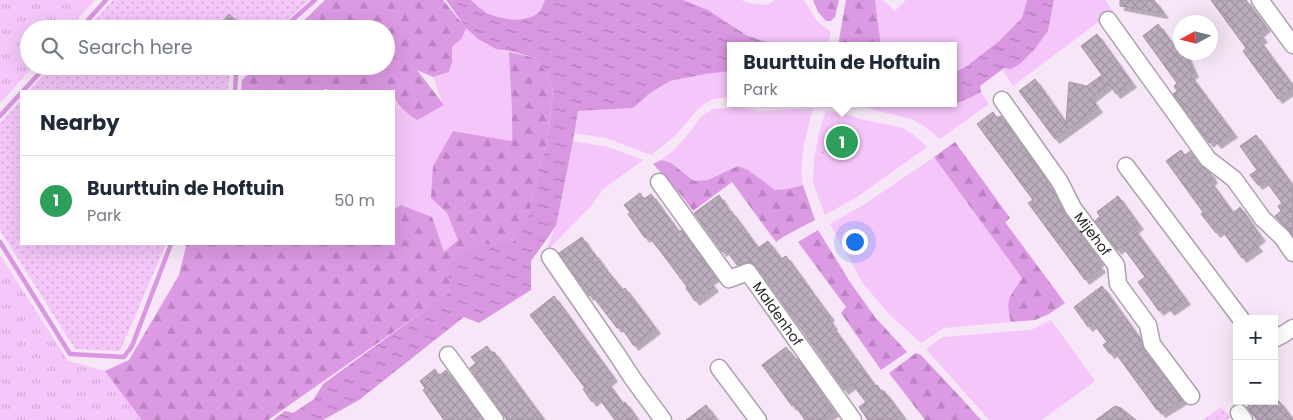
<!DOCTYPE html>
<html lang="en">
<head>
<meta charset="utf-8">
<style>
	:root { --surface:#fff; --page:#f6f6f7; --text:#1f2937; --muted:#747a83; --line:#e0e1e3; --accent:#9436a0 }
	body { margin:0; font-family:Poppins,sans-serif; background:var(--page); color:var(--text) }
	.controls { position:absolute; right:15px; bottom:15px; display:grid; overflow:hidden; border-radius:0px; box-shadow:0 5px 20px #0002 }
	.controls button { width:45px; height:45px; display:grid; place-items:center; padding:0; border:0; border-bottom:1px solid var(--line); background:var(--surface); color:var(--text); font:25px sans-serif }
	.compass { position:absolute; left:1173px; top:15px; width:45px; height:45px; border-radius:50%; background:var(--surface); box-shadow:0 5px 20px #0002; rotate:263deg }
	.you { position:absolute; left:854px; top:241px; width:18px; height:18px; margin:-12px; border:4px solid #fff; border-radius:50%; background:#1a73e8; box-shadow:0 0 0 8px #1a73e833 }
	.badge { display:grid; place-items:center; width:32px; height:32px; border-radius:50%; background:var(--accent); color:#fff; font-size:16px; font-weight:700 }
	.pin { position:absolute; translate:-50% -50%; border:2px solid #fff; box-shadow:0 1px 5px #0006 }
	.popup { position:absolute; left:727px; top:42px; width:230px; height:65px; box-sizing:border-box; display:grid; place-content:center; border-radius:0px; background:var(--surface); filter:drop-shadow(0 1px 4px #0005); font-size:16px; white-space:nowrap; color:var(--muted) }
	.popup b { font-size:19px; color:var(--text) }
	.popup::after { content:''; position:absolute; left:50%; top:100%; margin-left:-10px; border:10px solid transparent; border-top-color:var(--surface) }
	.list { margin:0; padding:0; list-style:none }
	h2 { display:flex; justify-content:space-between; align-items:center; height:65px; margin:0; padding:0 20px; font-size:21px }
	h2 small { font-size:16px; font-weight:400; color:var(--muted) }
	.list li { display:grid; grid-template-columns:32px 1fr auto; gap:15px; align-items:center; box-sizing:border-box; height:90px; padding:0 20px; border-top:1px solid var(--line) }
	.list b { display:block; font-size:19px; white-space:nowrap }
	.list p { margin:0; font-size:16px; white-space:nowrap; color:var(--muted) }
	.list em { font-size:16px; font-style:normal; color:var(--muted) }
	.icon { flex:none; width:28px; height:28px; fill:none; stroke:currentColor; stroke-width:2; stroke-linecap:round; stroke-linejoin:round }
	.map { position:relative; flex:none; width:1293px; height:420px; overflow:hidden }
	.search { position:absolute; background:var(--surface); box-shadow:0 5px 20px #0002; left:20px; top:20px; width:375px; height:55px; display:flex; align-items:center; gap:12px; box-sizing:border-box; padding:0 18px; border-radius:28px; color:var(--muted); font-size:19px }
	.panel { position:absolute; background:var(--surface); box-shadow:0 5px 20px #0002; left:20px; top:90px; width:375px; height:155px; border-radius:0px }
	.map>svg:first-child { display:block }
	.grass { fill:#f4c6f9 }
	.forest { fill:url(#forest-firs) }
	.park { fill:url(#park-tufts) }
	.garden { fill:url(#garden-dots) }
	.water { fill:url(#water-ripples) }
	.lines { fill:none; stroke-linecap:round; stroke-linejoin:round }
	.stream { stroke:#d996e1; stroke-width:4.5 }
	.building { fill:url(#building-cross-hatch); stroke:#a496a5; filter:url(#shadow) }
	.minor-casing { stroke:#ad9fae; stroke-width:19 }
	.minor { stroke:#fff; stroke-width:16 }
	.labels { text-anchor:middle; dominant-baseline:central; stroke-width:4; stroke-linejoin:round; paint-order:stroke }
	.street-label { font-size:14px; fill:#231e24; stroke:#f6e6f7 }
</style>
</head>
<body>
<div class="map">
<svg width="1293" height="420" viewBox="0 0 1293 420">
	<defs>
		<pattern id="forest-firs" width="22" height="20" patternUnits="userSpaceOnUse" patternTransform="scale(1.25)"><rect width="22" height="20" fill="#dc99e4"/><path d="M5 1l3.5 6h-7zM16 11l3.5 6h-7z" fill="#bc83c3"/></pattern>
		<pattern id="park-tufts" width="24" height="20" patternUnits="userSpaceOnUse" patternTransform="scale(1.25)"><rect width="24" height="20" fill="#f4c6f9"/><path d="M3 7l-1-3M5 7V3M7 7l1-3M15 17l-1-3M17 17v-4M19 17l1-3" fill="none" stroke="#d1aad5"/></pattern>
		<pattern id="garden-dots" width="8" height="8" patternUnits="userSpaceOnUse" patternTransform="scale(1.25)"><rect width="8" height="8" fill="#f4c6f9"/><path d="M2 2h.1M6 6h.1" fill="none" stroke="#d1aad5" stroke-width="1.8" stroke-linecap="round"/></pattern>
		<pattern id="water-ripples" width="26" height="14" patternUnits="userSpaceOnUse" patternTransform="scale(1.25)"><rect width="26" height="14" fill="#d996e1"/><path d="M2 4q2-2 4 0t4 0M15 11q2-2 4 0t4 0" fill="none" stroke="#b07ab6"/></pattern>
		<pattern id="building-cross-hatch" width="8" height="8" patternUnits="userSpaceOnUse" patternTransform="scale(1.25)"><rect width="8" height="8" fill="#bcadbd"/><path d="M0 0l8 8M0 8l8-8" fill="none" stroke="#a194a2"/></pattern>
		<filter id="shadow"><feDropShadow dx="4.5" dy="4.5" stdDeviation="0" flood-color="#0004"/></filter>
	</defs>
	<rect width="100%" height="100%" fill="#f6e6f7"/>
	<path class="grass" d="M 471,0 L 545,0 C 543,4 542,8 540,11 C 527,24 502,20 487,13 C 481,9 476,5 471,0 Z
		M 683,0 L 741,0 L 748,3 L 766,5 L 775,0 L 804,0 L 817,21 L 831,32 L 827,46 L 778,46 L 769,43 L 746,35 L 708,10 Z
		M 875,0 L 883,0 L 895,11 L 906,0 L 1027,0 L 1022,18 L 999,41 L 967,66 L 953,73 L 953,46 L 881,46 Z
		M 1054,0 L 1105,0 L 1113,11 L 1013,86 L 1002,69 L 1021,63 L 1034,50 L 1048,31 Z
		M 466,28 C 481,42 489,48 509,52 C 510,81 513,111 512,141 L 454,131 L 431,198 L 447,213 L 459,240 L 444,252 L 401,205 L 394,209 L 394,98 L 400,108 L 443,105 L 433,77 L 449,72 L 452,63 L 452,47 L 462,38 Z
		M 731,71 L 731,98 C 703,95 697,112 681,129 C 673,139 661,147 651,155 L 606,138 L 574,133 L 578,111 L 633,108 L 650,93 L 670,81 L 705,74 Z
		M 981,92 L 989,104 L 940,139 L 924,126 L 911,119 L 847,103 L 954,104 L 968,99 Z
		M 737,107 L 760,111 L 813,108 L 804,144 L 801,171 L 803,185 L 788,189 L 775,190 L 738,166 L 708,180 L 694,181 L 671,163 L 661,160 L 672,152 L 689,133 L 701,117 L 713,109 Z
		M 826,110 L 846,114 L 864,120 L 903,128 L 915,136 L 927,147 L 857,197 L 825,215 L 813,183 L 814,159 L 819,133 Z
		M 573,141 L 608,147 L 643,160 L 602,190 L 591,206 L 545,253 L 556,226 Z
		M 934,157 L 1022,278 L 1014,290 L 1008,311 L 1011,322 L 944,328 L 921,343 L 889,314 L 862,282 L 830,224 L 865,204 Z
		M 1051,320 L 1095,381 L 1042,420 L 989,420 L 926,349 L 943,337 L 1031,330 Z"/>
	<path class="forest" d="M 325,0 L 443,0 L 466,28 L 462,38 L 452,47 L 452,63 L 449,72 L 433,77 L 417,70 L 444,105 L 417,120 C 406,112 394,105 394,91 L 331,91 L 326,89 L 322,91 L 241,91 L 242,80 L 256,66 L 386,66 L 386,29 L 295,29 Z
		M 813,0 L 839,0 L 835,17 L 831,21 L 826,21 L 818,12 Z
		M 846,0 L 875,0 L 881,46 L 838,46 Z
		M 509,52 L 536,58 L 548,74 L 553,91 L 548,138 L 527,222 L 511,246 L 481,244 L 452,291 L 268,420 L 105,420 L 76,393 L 105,371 L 129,360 L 179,275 L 186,246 L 184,244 L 394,244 L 394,209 L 401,205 L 432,217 L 444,252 L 458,240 L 447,213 L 431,198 L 433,166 L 453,131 L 512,141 C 513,111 510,81 509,52 Z
		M 955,142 L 1010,218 L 1005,222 L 1065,303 L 1049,314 L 1035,320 L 1011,322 C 1004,299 1011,296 1022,278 L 934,157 Z
		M 661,160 L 671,163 L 694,181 L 708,180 L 738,166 L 748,170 L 775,190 L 788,189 L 803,185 L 815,220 L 783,237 L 776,242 L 732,182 L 693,211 L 682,196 L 653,164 Z
		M 818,230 L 850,282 L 875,317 L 907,352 L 881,370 L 841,313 L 846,307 L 798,242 Z
		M 916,353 L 921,355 L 964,401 L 981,420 L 925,420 L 889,373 Z"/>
	<path class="park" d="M 0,0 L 95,0 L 69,29 L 29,29 L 29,66 L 34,66 L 0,103 Z
		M 0,255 L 68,361 L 105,371 L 142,420 L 0,420 Z"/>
	<path class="garden" d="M 113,0 L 309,0 L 277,29 L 87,29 Z
		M 52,66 L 235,66 L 230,71 L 228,91 L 29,91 Z
		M 21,100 L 21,244 L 166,244 L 120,351 L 75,349 L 0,230 L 0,123 Z
		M 829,125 L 861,131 L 855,163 L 821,153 Z
		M 1221,407 L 1231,417 L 1227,420 L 1203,420 Z"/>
	<path class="water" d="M 446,0 L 471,0 C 476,5 481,9 487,13 C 502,20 527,24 540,11 C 542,8 543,4 545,0 L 683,0 L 708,10 L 746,35 L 778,46 L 731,46 L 731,71 L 705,74 L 670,81 L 650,93 L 633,108 L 578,111 L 573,141 L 556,226 L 531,261 L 531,290 L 479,323 L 464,317 L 359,400 L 323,420 L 273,420 L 285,411 L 293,413 L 314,399 L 323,384 L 451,291 L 447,266 L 481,244 L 511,245 L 527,221 L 548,138 L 553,91 L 548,74 L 536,58 L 514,52 L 496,49 L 478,39 L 466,28 Z
		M 1027,0 L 1054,0 L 1048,31 L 1034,50 L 1021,63 L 1011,69 L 1004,68 L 980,86 L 981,92 C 962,102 953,107 931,103 L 953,103 L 953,73 L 967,66 L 999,41 L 1022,18 Z"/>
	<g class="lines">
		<path class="stream" d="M 80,29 L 106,0
			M 282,29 L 315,0
			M 23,91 L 46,66
			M 235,91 L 236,74 L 240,66
			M 0,116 L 21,93
			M 0,242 L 70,354 L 124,357 L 132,346 L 171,244"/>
	</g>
	<path class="building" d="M 1120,0 L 1154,0 L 1164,14 L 1120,6 Z
		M 1211,0 L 1246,0 L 1266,27 L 1259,33 L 1263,38 L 1259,40 L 1293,86 L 1293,88 L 1278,99 L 1243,51 L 1246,48 Z
		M 229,14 L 246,29 L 215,29 Z
		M 1158,24 L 1179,52 L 1185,52 L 1194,73 L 1190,75 L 1233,133 L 1217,144 L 1213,139 L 1209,143 L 1173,94 L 1177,91 L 1174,86 L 1177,83 L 1143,36 Z
		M 1097,34 L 1132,83 L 1116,94 L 1109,84 L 1091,98 L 1098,108 L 1055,139 L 1019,91 L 1035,79 L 1066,123 L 1069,82 L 1087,86 L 1102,75 L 1081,46 Z
		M 993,112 L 997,118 L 1001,116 L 1047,181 L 1046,182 L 1054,192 L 1065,214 L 1100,261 L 1097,263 L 1101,268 L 1085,280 L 1028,203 L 1033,200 L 977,124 Z
		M 1256,135 L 1293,186 L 1293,235 L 1275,216 L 1281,211 L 1278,206 L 1282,203 L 1265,180 L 1258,185 L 1250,175 L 1257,170 L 1240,146 Z
		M 1181,150 L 1185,155 L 1190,151 L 1200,165 L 1210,173 L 1213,179 L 1210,181 L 1233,213 L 1240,207 L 1261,237 L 1254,242 L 1258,247 L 1242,258 L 1221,229 L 1216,233 L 1201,214 L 1203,212 L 1166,161 Z
		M 640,193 L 644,199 L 651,194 L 679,232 L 682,230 L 715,277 L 709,281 L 714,287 L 695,301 L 686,288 L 687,287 L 661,252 L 648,236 L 645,238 L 628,214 L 630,212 L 624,205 Z
		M 719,195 L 730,212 L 731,211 L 758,248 L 768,241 L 781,259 L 786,256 L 825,310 L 830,316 L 828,318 L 833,325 L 832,326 L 875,386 L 877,385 L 882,392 L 884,391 L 902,415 L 895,420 L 868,420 L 859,407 L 866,402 L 852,384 L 844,390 L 814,347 L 756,266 L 750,262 L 745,263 L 737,265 L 725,249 L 722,252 L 694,213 Z
		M 1118,196 L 1139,225 L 1134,229 L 1186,300 L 1170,311 L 1166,306 L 1159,311 L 1138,282 L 1145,277 L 1122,246 L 1117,250 L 1095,221 L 1100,216 L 1097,212 Z
		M 582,237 L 593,254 L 594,253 L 604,267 L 623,290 L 625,288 L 656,329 L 634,346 L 620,326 L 617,328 L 591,294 L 589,296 L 559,253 Z
		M 1102,286 L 1141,340 L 1139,341 L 1144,350 L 1182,400 L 1161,413 L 1158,409 L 1157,410 L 1114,351 L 1110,354 L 1103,345 L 1107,342 L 1093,323 L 1088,327 L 1074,307 Z
		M 554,296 L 613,377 L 607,382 L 623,404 L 625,402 L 638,420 L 615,420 L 598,397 L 592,402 L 583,389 L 585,388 L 530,315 Z
		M 487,346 L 492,353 L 494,352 L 544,420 L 507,420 L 470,368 L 476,363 L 471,357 Z
		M 786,347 L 796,360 L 798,359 L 834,412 L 822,420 L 805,420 L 794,404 L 792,406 L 762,365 Z
		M 435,369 L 439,376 L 446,370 L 480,416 L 475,420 L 444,420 L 423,390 L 425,388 L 420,381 Z
		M 1254,401 L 1279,401 L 1293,420 L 1257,420 L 1247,407 Z
		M 706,405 L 717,420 L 686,420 Z
		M 1115,406 L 1121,408 L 1136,420 L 1096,420 Z"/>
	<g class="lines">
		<g class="minor-casing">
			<g id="minor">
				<path d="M 1260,0 L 1293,45"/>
				<path d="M 1108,20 L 1208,159 L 1234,179 L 1263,219 L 1282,237 L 1293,253"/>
				<path id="s1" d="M 1002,100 L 1060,182 L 1073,208 L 1116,265 L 1118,284 L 1148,325 L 1152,344 L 1191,396"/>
				<path d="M 1126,166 L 1241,319"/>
				<path id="s2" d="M 659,182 L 729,279 L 748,272 L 853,420"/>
				<path d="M 550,257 L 616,353 L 633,379 L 663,420"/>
				<path d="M 1274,339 L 1282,335 L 1293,328"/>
				<path d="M 448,355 L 495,420"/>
				<path d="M 719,368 L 758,420"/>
				<path d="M 1239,413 L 1244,420"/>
			</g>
		</g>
		<use href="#minor" class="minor"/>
	</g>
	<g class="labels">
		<g class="street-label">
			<text stroke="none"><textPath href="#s1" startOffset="162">Mijehof</textPath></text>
			<text stroke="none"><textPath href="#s2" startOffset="191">Maldenhof</textPath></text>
		</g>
	</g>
</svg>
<div class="controls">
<button>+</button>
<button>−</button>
</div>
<svg class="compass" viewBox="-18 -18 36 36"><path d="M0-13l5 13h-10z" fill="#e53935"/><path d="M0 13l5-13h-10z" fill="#747a83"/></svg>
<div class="you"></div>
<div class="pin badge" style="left:842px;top:142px;background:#2e9e5b">1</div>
<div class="popup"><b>Buurttuin de Hoftuin</b>Park</div>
<div class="search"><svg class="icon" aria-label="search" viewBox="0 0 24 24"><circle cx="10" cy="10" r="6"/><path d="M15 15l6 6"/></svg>Search here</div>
<section class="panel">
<h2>Nearby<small></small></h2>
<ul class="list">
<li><span class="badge" style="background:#2e9e5b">1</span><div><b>Buurttuin de Hoftuin</b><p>Park</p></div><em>50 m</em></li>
</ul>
</section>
</div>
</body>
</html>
